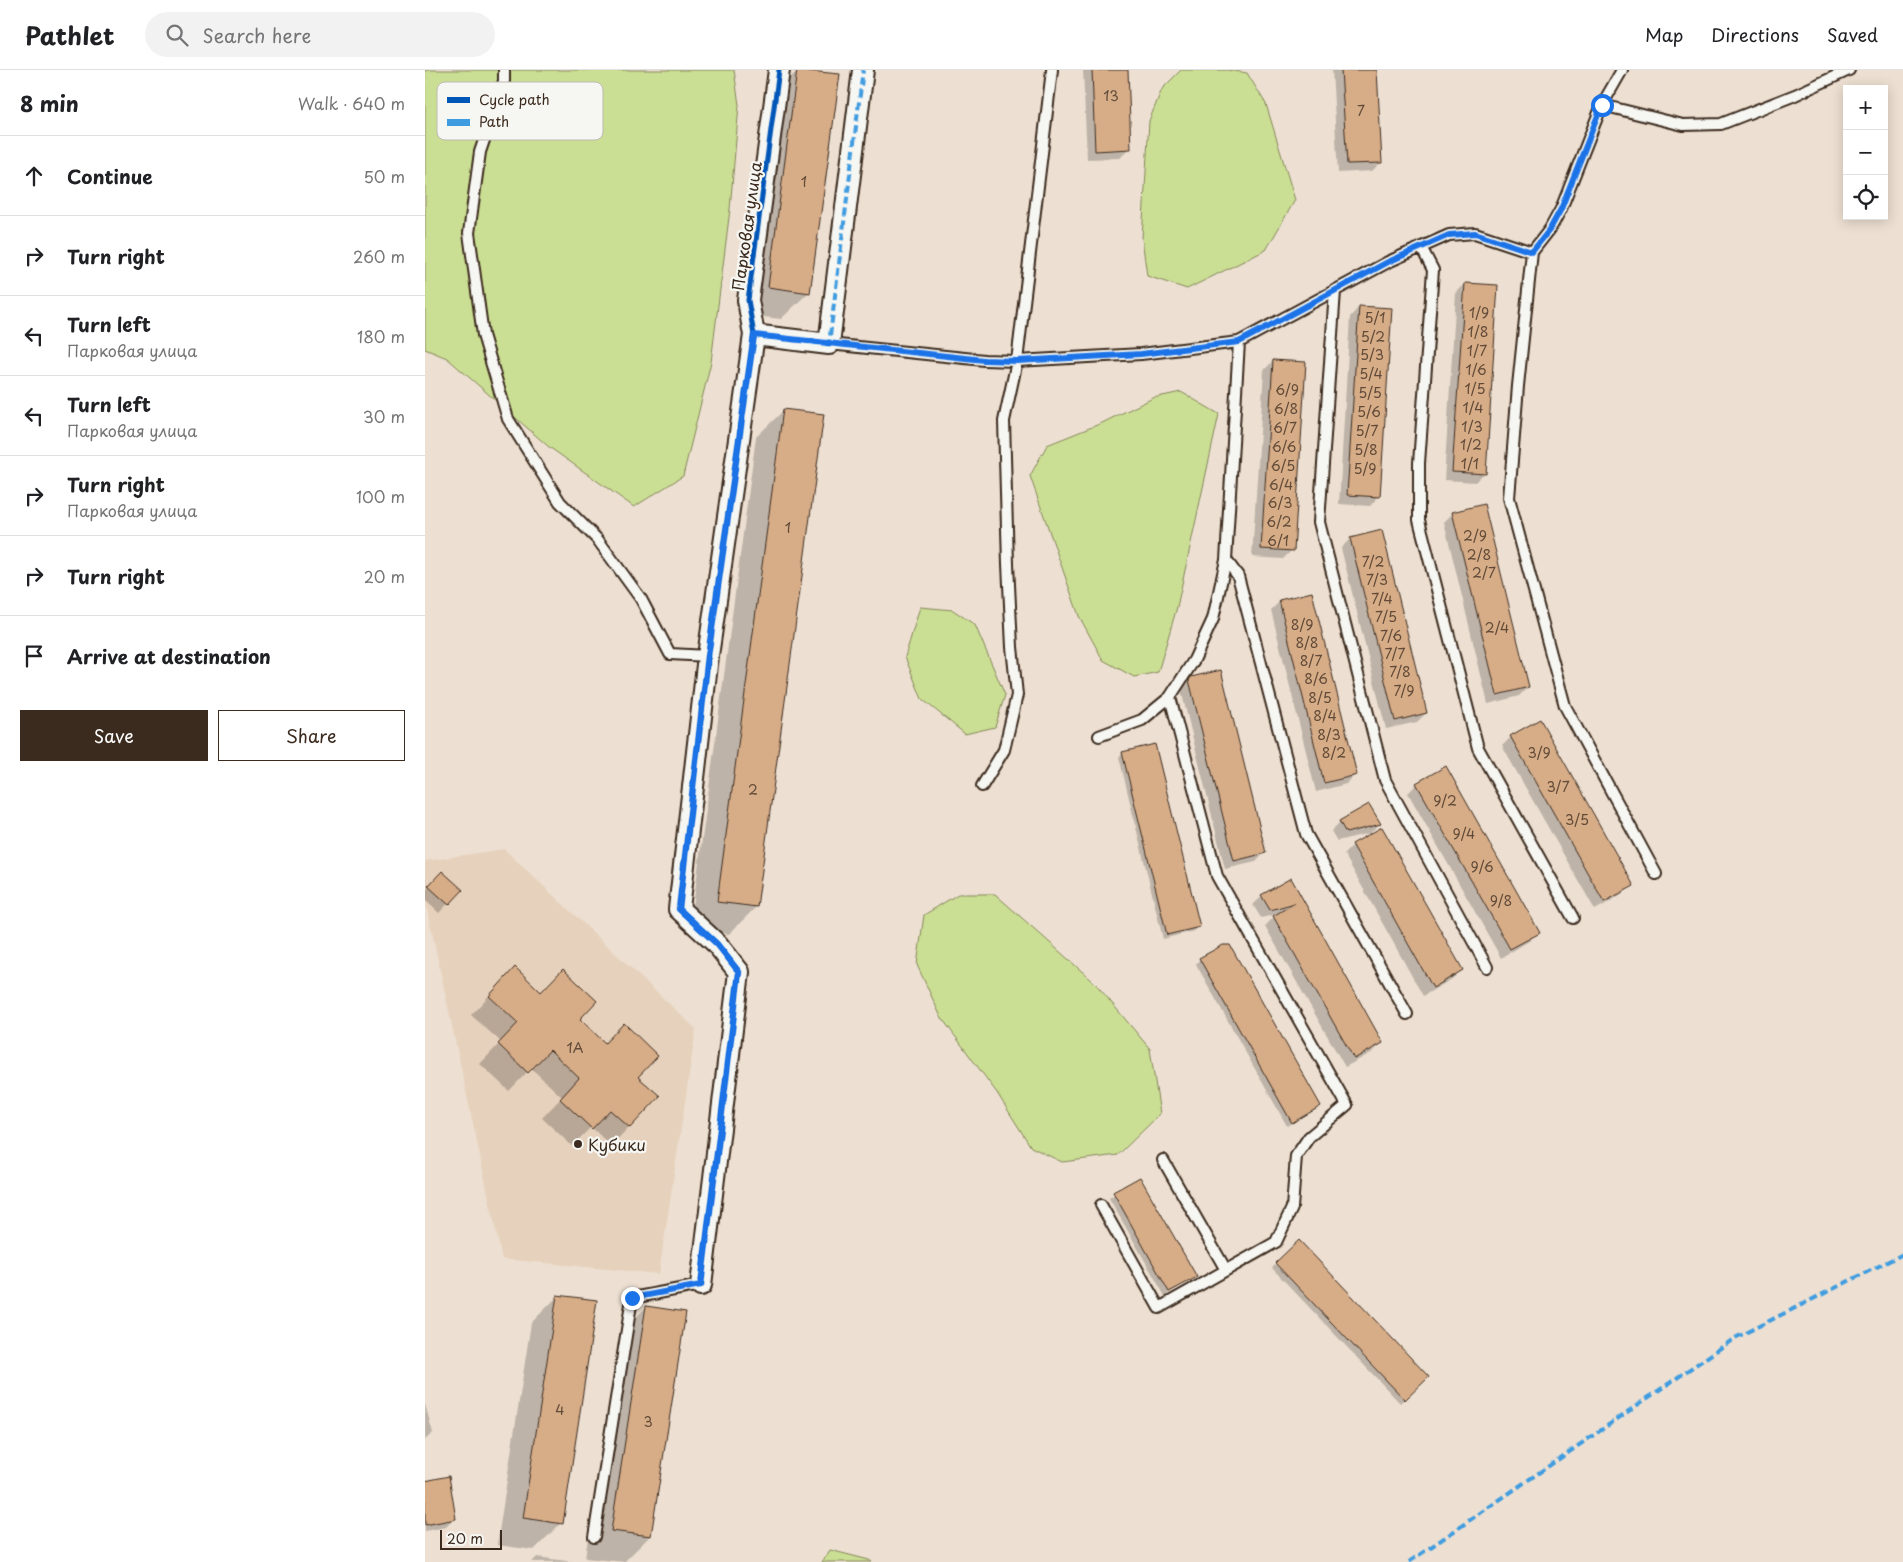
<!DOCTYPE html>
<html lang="en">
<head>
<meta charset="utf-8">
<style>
	:root { --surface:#fff; --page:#f2f2f2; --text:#202124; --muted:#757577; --line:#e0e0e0; --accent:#3b2a1e }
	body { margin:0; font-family:"Playpen Sans",sans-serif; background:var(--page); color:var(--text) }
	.controls { position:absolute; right:15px; top:15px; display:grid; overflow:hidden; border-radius:0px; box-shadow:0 2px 12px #0003 }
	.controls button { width:45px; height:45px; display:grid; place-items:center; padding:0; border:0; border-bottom:1px solid var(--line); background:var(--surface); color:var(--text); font:25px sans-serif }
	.scale { position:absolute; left:15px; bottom:12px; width:62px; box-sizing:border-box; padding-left:5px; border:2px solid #3b2a1e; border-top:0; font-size:14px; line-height:18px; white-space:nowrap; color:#3b2a1e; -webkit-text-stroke:4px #f6f6f2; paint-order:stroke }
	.stop { position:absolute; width:15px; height:15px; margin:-11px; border:4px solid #1a73e8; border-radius:50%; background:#fff }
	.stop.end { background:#1a73e8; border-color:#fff; box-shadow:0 1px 5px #0008 }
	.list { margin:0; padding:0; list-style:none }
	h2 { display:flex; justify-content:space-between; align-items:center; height:65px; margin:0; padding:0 20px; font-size:21px }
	h2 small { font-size:16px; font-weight:400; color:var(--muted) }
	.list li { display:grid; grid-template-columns:32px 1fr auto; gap:15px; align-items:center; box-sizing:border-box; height:80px; padding:0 20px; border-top:1px solid var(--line) }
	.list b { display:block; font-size:19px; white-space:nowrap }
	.list p { margin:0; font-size:16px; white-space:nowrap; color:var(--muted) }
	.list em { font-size:16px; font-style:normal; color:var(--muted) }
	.actions { display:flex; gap:10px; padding:15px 20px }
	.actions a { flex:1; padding:11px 0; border:1px solid var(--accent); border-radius:0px; text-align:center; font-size:18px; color:var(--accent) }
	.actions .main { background:var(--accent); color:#fff }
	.icon { flex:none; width:28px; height:28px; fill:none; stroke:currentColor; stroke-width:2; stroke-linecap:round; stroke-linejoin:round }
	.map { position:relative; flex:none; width:1478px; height:1492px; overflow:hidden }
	header { display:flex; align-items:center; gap:30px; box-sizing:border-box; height:70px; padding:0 25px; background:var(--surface); border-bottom:1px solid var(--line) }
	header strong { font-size:24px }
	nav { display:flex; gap:28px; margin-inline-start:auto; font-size:18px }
	.search { width:350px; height:45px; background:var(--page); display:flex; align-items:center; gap:12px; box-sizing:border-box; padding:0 18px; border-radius:28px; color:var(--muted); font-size:19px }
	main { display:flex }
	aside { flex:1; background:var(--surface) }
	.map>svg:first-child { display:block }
	.built { fill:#e6d1bc }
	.green { fill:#cbdf94; stroke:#838459 }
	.shadow { fill:#0003 }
	.building { fill:#d7ad88; stroke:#3b2a1e }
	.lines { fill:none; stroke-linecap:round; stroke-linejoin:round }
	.lane-casing { stroke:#3b2a1e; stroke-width:14 }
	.street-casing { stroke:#3b2a1e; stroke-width:24 }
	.lane { stroke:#f6f6f2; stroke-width:10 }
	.street { stroke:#f6f6f2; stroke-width:20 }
	.quiet { stroke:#3f9ce0; stroke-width:4; stroke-dasharray:8 4; stroke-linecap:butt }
	.cycleway-casing { stroke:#f6f6f2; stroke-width:8 }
	.cycleway { stroke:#0057b8; stroke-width:5 }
	.route { stroke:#1a73e8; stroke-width:6 }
	.poi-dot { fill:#3b2a1e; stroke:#f6f6f2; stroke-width:2 }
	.labels { text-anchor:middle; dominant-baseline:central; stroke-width:4.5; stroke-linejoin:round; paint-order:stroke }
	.number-label { font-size:14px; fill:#624b38 }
	.street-label { font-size:16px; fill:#3b2a1e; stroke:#f6f6f2 }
	.poi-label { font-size:16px; fill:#3b2a1e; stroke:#f6f6f2; text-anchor:start }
	.key { fill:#f6f6f2; stroke:#beb9b2; stroke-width:1 }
	.key-label { font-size:14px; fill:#3b2a1e }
</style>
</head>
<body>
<header>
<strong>Pathlet</strong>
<div class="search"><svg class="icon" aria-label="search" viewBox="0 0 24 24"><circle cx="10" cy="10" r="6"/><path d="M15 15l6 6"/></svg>Search here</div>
<nav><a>Map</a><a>Directions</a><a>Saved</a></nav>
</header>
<main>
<aside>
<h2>8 min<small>Walk · 640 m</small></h2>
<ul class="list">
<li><svg class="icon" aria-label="ahead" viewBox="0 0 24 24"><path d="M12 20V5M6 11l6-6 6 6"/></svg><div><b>Continue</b></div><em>50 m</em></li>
<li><svg class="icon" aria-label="right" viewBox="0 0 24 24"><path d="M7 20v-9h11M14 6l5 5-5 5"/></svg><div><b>Turn right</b></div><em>260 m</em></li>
<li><svg class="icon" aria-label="left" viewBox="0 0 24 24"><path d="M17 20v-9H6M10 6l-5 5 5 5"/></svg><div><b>Turn left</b><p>Парковая улица</p></div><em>180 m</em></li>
<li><svg class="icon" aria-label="left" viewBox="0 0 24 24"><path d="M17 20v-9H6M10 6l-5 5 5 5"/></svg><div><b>Turn left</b><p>Парковая улица</p></div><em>30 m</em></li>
<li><svg class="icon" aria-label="right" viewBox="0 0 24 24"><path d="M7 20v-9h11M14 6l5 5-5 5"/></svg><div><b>Turn right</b><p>Парковая улица</p></div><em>100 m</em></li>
<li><svg class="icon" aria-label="right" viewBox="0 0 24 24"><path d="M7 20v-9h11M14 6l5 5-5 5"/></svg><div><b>Turn right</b></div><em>20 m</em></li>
<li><svg class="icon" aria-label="arrive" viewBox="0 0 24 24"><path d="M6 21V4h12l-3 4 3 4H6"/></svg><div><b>Arrive at destination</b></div></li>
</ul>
<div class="actions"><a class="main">Save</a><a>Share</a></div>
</aside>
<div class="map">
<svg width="1478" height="1492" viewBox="0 0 1478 1492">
	<rect width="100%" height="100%" fill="#ede0d2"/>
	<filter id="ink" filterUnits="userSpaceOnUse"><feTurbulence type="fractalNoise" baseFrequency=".02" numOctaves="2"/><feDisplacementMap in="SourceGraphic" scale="10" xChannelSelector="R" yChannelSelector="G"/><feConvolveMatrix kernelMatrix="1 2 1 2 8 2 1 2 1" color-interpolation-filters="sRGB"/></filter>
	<g filter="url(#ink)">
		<path class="built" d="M 79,779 L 271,959 L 234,1204 L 77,1189 L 0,830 L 0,791 Z"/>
		<path class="green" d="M 0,0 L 309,0 L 314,35 L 305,139 L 286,292 L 258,406 L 209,437 L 124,377 L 22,288 L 0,279 Z
			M 756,0 L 802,0 L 822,3 L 841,34 L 870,130 L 841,180 L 762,219 L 722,206 L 717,168 L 724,51 L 737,19 Z
			M 756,322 L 794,344 L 752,537 L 733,602 L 709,607 L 678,590 L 654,546 L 605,406 L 622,375 L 677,353 L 728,328 Z
			M 495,537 L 528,540 L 550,555 L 580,625 L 570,657 L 540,664 L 497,629 L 480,587 Z
			M 533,824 L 570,824 L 670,913 L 725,979 L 735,1044 L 693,1085 L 637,1092 L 606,1077 L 572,1023 L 516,947 L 492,895 L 499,845 Z
			M 405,1480 L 444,1490 L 447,1492 L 397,1492 Z"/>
		<path class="shadow" d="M 373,0 L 414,5 L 384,222 L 356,249 L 316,244 L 346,27 Z
			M 658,0 L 701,0 L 704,79 L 695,88 L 662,89 Z
			M 907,0 L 951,0 L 956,92 L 947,101 L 913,103 Z
			M 1040,214 L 1059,403 L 1050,412 L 1019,410 L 1031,223 Z
			M 934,237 L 954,426 L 945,436 L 914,434 L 925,247 Z
			M 848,291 L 867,480 L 858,489 L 827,487 L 839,300 Z
			M 359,340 L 331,837 L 304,864 L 265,859 L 331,367 Z
			M 1028,443 L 1103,617 L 1094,626 L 1063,634 L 1019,452 Z
			M 925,469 L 1001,643 L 992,652 L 961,659 L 916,478 Z
			M 855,531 L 930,705 L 921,714 L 891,722 L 846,540 Z
			M 767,608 L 840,782 L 831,792 L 800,799 L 756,620 Z
			M 1086,667 L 1207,815 L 1198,824 L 1170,840 L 1077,676 Z
			M 698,683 L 773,857 L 769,861 L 738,869 L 694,687 Z
			M 992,714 L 1113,862 L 1104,871 L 1076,888 L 983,723 Z
			M 915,752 L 954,754 L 945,763 L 912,771 L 906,761 Z
			M 928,775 L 1036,900 L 1027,909 L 998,926 L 919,784 Z
			M 17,803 L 36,820 L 14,843 L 0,830 L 0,821 Z
			M 865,810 L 957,973 L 948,982 L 920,997 L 840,856 L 852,844 L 836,848 L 828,835 L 837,826 Z
			M 775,889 L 894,1036 L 890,1040 L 862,1056 L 771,894 Z
			M 72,917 L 116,923 L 153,949 L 233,1026 L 186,1076 L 166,1057 L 147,1076 L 117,1048 L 137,1027 L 106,998 L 84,1021 L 55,994 L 76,972 L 46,945 Z
			M 715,1108 L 771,1206 L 740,1226 L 684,1128 Z
			M 874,1172 L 1002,1307 L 975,1333 L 847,1198 Z
			M 133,1226 L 136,1453 L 109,1480 L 72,1475 L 106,1253 Z
			M 221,1237 L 225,1466 L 199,1492 L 160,1488 L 194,1265 Z
			M 0,1334 L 8,1363 L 0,1370 Z
			M 0,1412 L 30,1448 L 21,1457 L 0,1461 Z
			M 112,1487 L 149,1492 L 107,1492 Z"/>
		<path class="building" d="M 372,0 L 415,4 L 385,223 L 343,217 Z
			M 667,0 L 703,0 L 706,79 L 670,81 Z
			M 916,0 L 952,0 L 957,93 L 922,94 Z
			M 1040,213 L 1073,215 L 1061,404 L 1027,402 Z
			M 934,236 L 967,238 L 955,427 L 922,425 Z
			M 848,290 L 881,292 L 869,481 L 836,479 Z
			M 358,339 L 399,344 L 332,837 L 292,832 Z
			M 1059,434 L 1104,617 L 1072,625 L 1027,442 Z
			M 957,460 L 1002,643 L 970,651 L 925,468 Z
			M 887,522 L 932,705 L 899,713 L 854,530 Z
			M 796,600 L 841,783 L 809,791 L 764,610 L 766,607 Z
			M 1115,649 L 1209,816 L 1179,832 L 1085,666 Z
			M 730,674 L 775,857 L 742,865 L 697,682 Z
			M 1021,696 L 1115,863 L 1085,879 L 991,713 Z
			M 944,734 L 956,754 L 921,763 L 914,751 Z
			M 957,757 L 1038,900 L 1008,918 L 927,774 Z
			M 17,801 L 38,820 L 24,835 L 3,816 Z
			M 866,808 L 958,973 L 929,989 L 848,846 L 870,833 L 845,840 L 836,825 Z
			M 798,875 L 805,875 L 896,1036 L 867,1053 L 774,888 Z
			M 90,897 L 116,922 L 138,899 L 172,931 L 155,949 L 180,973 L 199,953 L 233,986 L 213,1007 L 235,1026 L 205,1058 L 185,1040 L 167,1059 L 135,1029 L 154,1008 L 125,980 L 103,1003 L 73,974 L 93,953 L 64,926 Z
			M 715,1107 L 772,1207 L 744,1222 L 688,1122 Z
			M 874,1170 L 1004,1307 L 980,1330 L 850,1193 Z
			M 132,1225 L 172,1230 L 138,1454 L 98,1448 Z
			M 221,1236 L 261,1242 L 226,1466 L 186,1461 Z
			M 24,1406 L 31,1449 L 0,1455 L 0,1411 Z"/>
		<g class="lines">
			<g class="lane-casing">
				<path id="lane" d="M 79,0 L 79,11 L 55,82 L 44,163 L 58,265 L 83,349 L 135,432 L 173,470 L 216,529 L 245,584 L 283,586
					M 1197,0 L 1177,35 L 1136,139 L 1125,159 L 1107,182 L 1093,316 L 1084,428 L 1140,636 L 1231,804
					M 1177,35 L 1258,55 L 1296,54 L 1370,25 L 1424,0
					M 996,177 L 1008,200 L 994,393 L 994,450 L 1053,678 L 1148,848
					M 910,221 L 894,452 L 960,710 L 1062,897
					M 404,274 L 559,290 L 592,291 L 716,284 L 814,272 L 963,192 L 1024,165 L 1050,163 L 1107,182
					M 801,490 L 813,506 L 881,764 L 982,944
					M 674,666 L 717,650 L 745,627 L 769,590 L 788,549 L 801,490 L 814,272
					M 557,716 L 579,680 L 592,625 L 587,577 L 583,494 L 579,351 L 592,291 L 627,0
					M 738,1090 L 801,1200
					M 676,1135 L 734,1238 L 851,1172 L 867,1138 L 871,1086 L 884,1067 L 922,1035 L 792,806 L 745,627
					M 169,1467 L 207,1228 L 276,1215"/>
			</g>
			<g class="street-casing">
				<path id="street" d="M 329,265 L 404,274 L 438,0
					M 276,1215 L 314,902 L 292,874 L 254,839 L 283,586 L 329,265 L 323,230 L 354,0"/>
			</g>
			<use href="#lane" class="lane"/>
			<use href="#street" class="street"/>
			<path class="quiet" d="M 329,265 L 404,274 L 438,0
				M 984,1492 L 1310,1268 L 1478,1184"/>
			<g class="cycleway-casing">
				<path id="cycleway" d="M 276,1215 L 314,902 L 292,874 L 254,839 L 283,586 L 329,265 L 323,230 L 354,0"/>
			</g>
			<use href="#cycleway" class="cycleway"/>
		</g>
	</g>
	<g class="lines" filter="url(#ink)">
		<path class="route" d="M 207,1228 L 276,1215 L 314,902 L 292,874 L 254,839 L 283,586 L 329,265 L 559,290 L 592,291 L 716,284 L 814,272 L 963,192 L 1024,165 L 1050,163 L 1107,182 L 1125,159 L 1136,139 L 1177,35"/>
	</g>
	<circle class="poi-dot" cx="153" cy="1074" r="5"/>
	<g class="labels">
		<g class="number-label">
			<text x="686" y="25">13</text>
			<text x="936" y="40">7</text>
			<text x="379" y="111">1</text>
			<text x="1054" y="242">1/9</text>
			<text x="950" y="247">5/1</text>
			<text x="1053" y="261">1/8</text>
			<text x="948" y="266">5/2</text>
			<text x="1052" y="280">1/7</text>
			<text x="947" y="284">5/3</text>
			<text x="1051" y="299">1/6</text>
			<text x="946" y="303">5/4</text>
			<text x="1050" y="318">1/5</text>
			<text x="862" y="319">6/9</text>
			<text x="945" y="322">5/5</text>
			<text x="1048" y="337">1/4</text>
			<text x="861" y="338">6/8</text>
			<text x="944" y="341">5/6</text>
			<text x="1047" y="356">1/3</text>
			<text x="860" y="357">6/7</text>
			<text x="942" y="360">5/7</text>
			<text x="1046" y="374">1/2</text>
			<text x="859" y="376">6/6</text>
			<text x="941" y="379">5/8</text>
			<text x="1045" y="393">1/1</text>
			<text x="858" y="395">6/5</text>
			<text x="940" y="398">5/9</text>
			<text x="856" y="414">6/4</text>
			<text x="855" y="432">6/3</text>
			<text x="854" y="451">6/2</text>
			<text x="363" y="457">1</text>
			<text x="1050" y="465">2/9</text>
			<text x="853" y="470">6/1</text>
			<text x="1054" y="484">2/8</text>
			<text x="948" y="491">7/2</text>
			<text x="1059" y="502">2/7</text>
			<text x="952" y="509">7/3</text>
			<text x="957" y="528">7/4</text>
			<text x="961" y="546">7/5</text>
			<text x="877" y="554">8/9</text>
			<text x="1072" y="557">2/4</text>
			<text x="966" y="565">7/6</text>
			<text x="882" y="572">8/8</text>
			<text x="970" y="583">7/7</text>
			<text x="886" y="590">8/7</text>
			<text x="975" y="601">7/8</text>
			<text x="891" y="608">8/6</text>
			<text x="979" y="620">7/9</text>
			<text x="895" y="627">8/5</text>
			<text x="900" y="645">8/4</text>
			<text x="904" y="664">8/3</text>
			<text x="909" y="682">8/2</text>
			<text x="1114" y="682">3/9</text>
			<text x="1133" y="716">3/7</text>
			<text x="328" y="719">2</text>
			<text x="1020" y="730">9/2</text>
			<text x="1152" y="749">3/5</text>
			<text x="1039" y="763">9/4</text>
			<text x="1057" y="796">9/6</text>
			<text x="1076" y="830">9/8</text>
			<text x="150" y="977">1А</text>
			<text x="135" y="1339">4</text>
			<text x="223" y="1351">3</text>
		</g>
		<g class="street-label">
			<text transform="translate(321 156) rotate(-82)">Парковая улица</text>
		</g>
		<g class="poi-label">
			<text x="163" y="1074">Кубики</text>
		</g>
	</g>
	<rect x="12" y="12" width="166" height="58" rx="8" class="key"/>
	<rect x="22" y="27" width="23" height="6" fill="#0057b8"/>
	<rect x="22" y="49" width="23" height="7" fill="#3f9ce0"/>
	<g class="key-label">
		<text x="54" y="35">Cycle path</text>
		<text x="54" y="57">Path</text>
	</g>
</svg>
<div class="controls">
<button>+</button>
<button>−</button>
<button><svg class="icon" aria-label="locate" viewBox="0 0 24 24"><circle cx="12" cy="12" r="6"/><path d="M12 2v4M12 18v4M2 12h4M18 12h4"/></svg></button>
</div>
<div class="scale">20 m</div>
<div class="stop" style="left:1177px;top:35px"></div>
<div class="stop end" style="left:207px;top:1228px"></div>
</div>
</main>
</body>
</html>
